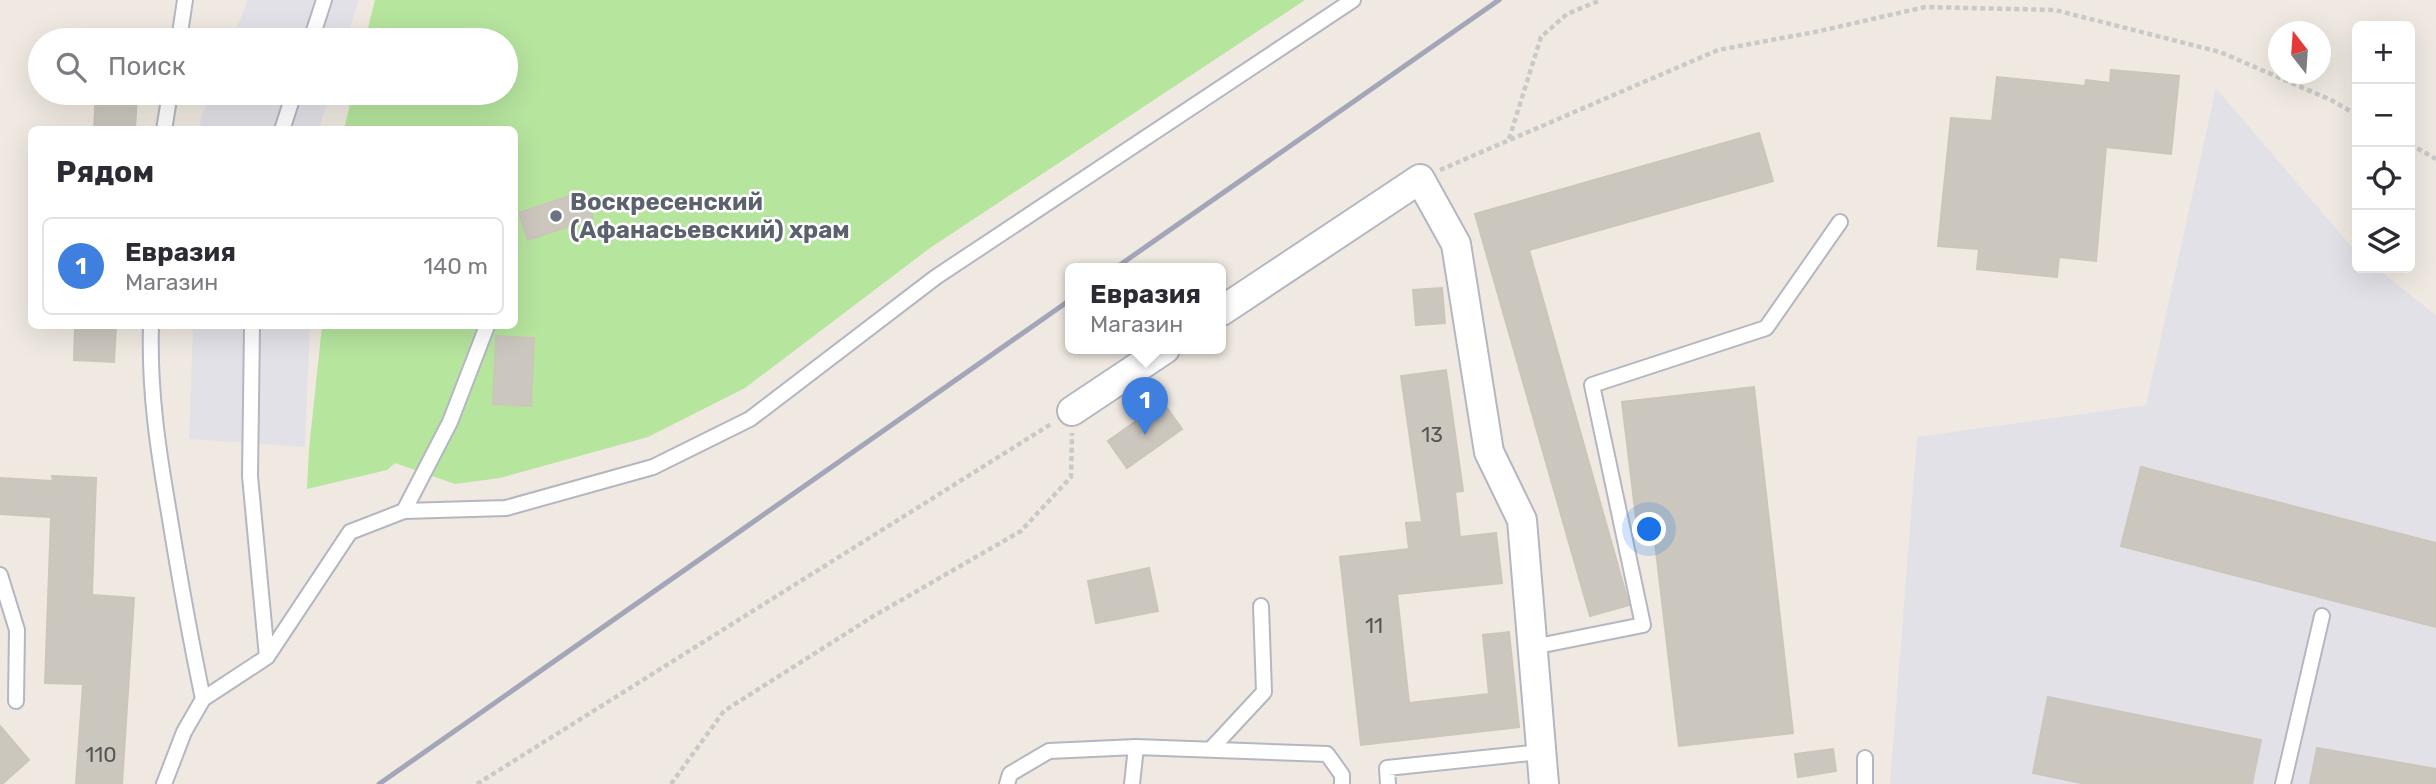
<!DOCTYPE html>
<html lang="ru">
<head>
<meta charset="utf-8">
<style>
	:root { --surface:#fff; --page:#f2f2f3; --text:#2b2b33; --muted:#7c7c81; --line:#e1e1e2; --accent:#4264fb }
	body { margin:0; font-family:Rubik,sans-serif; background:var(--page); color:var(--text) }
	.controls { position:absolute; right:21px; top:21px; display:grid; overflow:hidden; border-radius:10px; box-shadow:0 7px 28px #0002 }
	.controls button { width:63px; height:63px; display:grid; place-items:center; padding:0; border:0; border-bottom:2px solid var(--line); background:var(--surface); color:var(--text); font:35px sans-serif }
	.compass { position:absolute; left:2268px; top:21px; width:63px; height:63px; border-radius:50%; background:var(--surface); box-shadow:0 7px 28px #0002; rotate:343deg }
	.you { position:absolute; left:1650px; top:530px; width:24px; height:24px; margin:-18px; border:5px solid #fff; border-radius:50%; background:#1a73e8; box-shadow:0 0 0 10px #1a73e833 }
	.badge { display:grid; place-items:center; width:46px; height:46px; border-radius:50%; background:var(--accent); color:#fff; font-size:23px; font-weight:700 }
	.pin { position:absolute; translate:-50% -58px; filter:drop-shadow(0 2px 4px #0008) }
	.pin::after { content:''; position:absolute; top:37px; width:24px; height:21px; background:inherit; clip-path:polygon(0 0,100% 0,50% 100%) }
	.popup { position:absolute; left:1065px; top:263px; width:161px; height:91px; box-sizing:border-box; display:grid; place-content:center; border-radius:10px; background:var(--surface); filter:drop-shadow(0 2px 5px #0005); font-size:23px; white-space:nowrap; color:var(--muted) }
	.popup b { font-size:26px; color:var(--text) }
	.popup::after { content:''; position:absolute; left:50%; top:100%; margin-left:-14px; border:14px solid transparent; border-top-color:var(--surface) }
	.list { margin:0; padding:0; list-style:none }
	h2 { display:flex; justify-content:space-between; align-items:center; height:91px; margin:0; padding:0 28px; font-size:30px }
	h2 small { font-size:23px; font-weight:400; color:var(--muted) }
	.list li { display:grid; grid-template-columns:46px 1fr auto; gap:21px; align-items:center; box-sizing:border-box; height:98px; margin:0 14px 14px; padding:0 14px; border:2px solid var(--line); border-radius:10px }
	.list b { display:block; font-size:26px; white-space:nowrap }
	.list p { margin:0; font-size:23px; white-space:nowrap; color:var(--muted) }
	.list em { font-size:23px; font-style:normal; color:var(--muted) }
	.icon { flex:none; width:38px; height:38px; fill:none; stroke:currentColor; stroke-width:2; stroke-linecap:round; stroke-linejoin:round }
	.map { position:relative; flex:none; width:2436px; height:784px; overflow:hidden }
	.search { position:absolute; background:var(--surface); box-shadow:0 7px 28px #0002; left:28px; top:28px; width:490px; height:77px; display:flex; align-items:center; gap:18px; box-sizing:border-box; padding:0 24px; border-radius:38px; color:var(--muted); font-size:26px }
	.panel { position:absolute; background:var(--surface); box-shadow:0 7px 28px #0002; left:28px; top:126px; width:490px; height:203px; border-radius:10px }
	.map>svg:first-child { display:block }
	.industrial { fill:#e3e1e8 }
	.green { fill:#b6e59e }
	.building { fill:#cbc7bf; stroke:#cbc5ba; stroke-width:2 }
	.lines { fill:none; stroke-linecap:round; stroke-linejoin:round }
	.lane-casing { stroke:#b4b7c1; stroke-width:18 }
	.street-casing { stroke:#b4b7c1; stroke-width:32 }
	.path { stroke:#c9c9c9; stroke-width:4.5; stroke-dasharray:5 3.5; stroke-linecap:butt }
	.lane { stroke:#fff; stroke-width:14 }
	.street { stroke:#fff; stroke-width:28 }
	.rail { stroke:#a3a6b8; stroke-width:5 }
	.worship-dot { fill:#6b7280; stroke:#fff; stroke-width:2.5 }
	.labels { text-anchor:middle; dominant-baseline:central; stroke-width:5; stroke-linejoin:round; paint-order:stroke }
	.number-label { font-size:21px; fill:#555452 }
	.worship-label { font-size:24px; font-weight:bold; fill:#5b616d; stroke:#fff; text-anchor:start }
</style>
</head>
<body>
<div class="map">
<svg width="2436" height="784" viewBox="0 0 2436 784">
	<rect width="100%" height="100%" fill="#efe9e1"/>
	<path class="industrial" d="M 248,0 L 359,0 L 346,40 L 232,40 Z
		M 2216,88 L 2357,253 L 2357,268 L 2376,268 L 2436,315 L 2436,784 L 1890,784 L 1917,437 L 2146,405 Z
		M 211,93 L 330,93 L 319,129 L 200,130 L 201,118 Z
		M 193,326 L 310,326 L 305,447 L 189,439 Z"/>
	<path class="green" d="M 375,0 L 1305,0 L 930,248 L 745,388 L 648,437 L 500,478 L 455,484 L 395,463 L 387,470 L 307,489 L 309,449 L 322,326 L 514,326 L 514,130 L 344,129 L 353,93 L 506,93 L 506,40 L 365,40 Z"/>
	<path class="building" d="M 2111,70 L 2179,76 L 2171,154 L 2106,147 L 2096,261 L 2059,257 L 2057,277 L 1977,269 L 1979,249 L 1938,246 L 1951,118 L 1992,121 L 1997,77 L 2085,86 L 2086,80 L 2110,83 Z
		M 96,93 L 137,93 L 135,130 L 94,130 Z
		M 1759,133 L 1773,181 L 1529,250 L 1629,605 L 1590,616 L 1475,214 Z
		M 584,191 L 593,218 L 528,240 L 519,213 Z
		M 1442,288 L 1445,323 L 1416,325 L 1413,290 Z
		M 75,326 L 116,326 L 114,362 L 74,360 Z
		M 496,336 L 534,338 L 531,406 L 493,404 Z
		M 1446,370 L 1463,491 L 1455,492 L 1460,537 L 1496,533 L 1502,583 L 1397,594 L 1409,703 L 1489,694 L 1483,635 L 1509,632 L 1519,727 L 1361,745 L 1340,557 L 1409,549 L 1406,523 L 1422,522 L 1401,376 Z
		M 1754,387 L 1793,733 L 1679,746 L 1652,517 L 1636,518 L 1622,402 Z
		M 1163,402 L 1182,429 L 1127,468 L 1108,441 Z
		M 2141,467 L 2436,543 L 2436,627 L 2121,546 Z
		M 52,476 L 96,478 L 92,595 L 134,598 L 122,784 L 76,784 L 83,684 L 45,683 L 51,517 L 0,514 L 0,478 L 53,481 Z
		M 1149,568 L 1158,611 L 1096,623 L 1088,581 Z
		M 2048,697 L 2261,740 L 2252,784 L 2086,784 L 2033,773 Z
		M 0,726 L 29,760 L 2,784 L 0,784 Z
		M 2317,748 L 2436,769 L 2436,784 L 2310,784 Z
		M 1833,749 L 1836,771 L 1798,777 L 1795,754 Z"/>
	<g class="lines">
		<g class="lane-casing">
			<path id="lane" d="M 179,40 L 185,0
				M 311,40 L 324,0
				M 164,130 L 170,93
				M 282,130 L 294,93
				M 151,326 C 149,390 158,450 169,513 C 179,575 190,637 203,699 L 184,732 L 164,784
				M 252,326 L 250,476 L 267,657
				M 404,511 L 450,422 L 487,326
				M 0,575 L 17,630 L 16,701
				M 1533,647 L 1643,625 L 1592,385 L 1766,328 L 1840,222
				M 203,699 L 267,657 L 350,532 L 404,511 L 506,508 L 653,467 L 750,419 L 936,277 L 1353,0
				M 1211,749 L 1264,692 L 1261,606
				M 1865,758 L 1865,784
				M 1007,784 L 1010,774 L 1049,751 L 1136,747
				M 1132,784 L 1136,747 L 1327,754 L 1342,775 L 1342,784
				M 1388,784 L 1387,768 L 1541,752
				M 2283,784 L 2322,616"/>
		</g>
		<g class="street-casing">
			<path id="street" d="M 1220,312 L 1420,179 L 1456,244 L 1489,452 L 1522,520 L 1544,784
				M 1072,411 L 1165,349"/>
		</g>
		<path class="path" d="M 1509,139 L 1541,37 L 1567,14 L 1601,0
			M 2410,144 L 2436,159
			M 1440,170 L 1718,50 L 1820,31 L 1925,7 L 2055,10 L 2220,52 L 2331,100 L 2357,115
			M 477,784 L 1051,424
			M 671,784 L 724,711 L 872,617 L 1021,531 L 1071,477 L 1072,433"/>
		<use href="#lane" class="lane"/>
		<use href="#street" class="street"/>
		<path class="rail" d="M 1114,269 L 1499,0
			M 379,784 L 1070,300"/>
	</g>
	<circle class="worship-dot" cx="556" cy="216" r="7"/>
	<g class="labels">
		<g class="number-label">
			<text x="1432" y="434">13</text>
			<text x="1374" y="625">11</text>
			<text x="101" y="754">110</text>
		</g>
		<g class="worship-label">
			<text x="570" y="202">Воскресенский<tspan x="570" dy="28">(Афанасьевский) храм</tspan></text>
		</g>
	</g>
</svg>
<div class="controls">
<button>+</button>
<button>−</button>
<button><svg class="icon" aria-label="locate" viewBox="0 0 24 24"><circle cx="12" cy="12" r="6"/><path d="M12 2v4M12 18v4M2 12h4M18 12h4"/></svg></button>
<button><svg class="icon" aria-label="layers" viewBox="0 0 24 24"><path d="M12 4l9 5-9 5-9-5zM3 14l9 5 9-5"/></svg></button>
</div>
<svg class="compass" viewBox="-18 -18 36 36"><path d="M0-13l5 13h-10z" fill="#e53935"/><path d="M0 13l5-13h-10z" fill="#7c7c81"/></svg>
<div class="you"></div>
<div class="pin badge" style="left:1145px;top:435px;background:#3f7fe0">1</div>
<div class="popup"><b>Евразия</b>Магазин</div>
<div class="search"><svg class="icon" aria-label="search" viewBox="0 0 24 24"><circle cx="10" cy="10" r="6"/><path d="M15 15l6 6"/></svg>Поиск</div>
<section class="panel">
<h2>Рядом<small></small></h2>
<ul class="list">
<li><span class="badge" style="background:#3f7fe0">1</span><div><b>Евразия</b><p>Магазин</p></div><em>140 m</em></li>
</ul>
</section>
</div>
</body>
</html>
